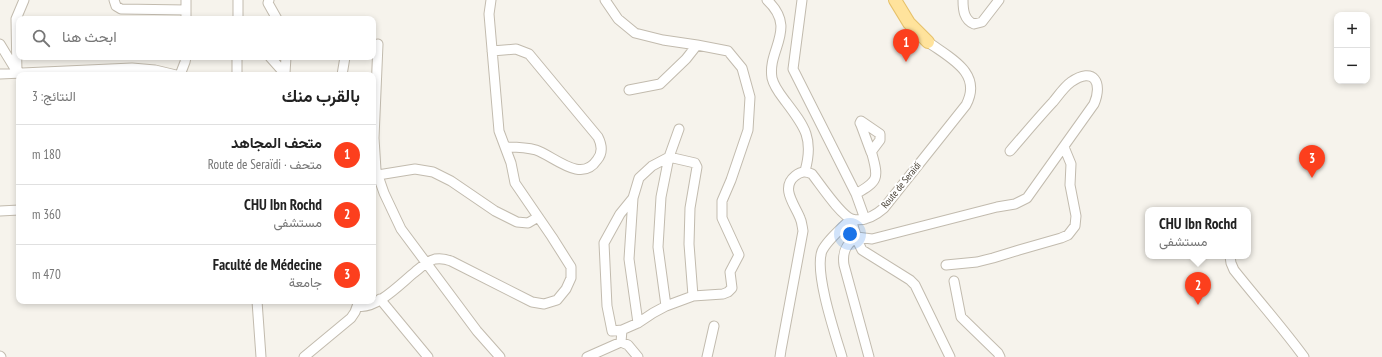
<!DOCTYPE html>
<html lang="ar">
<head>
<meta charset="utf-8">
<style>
	:root { --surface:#fff; --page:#f6f6f6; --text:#222; --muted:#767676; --line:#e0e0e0; --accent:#fc3f1d }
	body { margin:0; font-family:"PT Sans Narrow",Vazirmatn,sans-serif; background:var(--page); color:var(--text); direction:rtl }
	.controls { position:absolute; right:12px; top:12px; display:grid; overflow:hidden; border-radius:8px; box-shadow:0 2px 6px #0003 }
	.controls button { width:36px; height:36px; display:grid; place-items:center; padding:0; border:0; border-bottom:1px solid var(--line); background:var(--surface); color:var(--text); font:20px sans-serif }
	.you { position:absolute; left:850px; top:234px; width:14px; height:14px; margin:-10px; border:3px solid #fff; border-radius:50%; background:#1a73e8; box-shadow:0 0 0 6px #1a73e833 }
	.badge { display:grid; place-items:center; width:26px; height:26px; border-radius:50%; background:var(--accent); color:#fff; font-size:13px; font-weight:700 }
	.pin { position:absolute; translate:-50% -33px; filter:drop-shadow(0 1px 2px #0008) }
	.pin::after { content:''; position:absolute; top:21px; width:14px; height:12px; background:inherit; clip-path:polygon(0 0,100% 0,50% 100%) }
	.popup { position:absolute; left:1145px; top:207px; width:106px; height:52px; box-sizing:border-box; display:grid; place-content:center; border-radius:8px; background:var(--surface); filter:drop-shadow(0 1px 3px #0005); font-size:13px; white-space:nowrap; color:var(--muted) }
	.popup b { font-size:15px; color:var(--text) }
	.popup::after { content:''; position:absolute; left:50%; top:100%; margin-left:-8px; border:8px solid transparent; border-top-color:var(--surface) }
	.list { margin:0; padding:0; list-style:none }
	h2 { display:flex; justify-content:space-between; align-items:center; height:52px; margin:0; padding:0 16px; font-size:17px }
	h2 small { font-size:13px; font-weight:400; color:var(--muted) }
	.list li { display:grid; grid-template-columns:26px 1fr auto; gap:12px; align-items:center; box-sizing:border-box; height:60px; padding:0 16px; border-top:1px solid var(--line) }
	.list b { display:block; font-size:15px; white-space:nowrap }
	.list p { margin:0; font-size:13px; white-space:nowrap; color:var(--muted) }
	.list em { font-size:13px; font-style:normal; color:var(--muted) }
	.icon { flex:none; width:22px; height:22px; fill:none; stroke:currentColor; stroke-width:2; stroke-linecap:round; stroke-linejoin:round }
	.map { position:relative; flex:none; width:1382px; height:357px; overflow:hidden; direction:ltr }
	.search { position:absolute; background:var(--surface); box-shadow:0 2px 6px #0003; left:16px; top:16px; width:360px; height:44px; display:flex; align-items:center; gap:10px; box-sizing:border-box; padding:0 14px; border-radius:8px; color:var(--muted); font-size:15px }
	.panel { position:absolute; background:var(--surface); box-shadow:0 2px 6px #0003; left:16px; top:72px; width:360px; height:232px; border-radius:8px; direction:rtl }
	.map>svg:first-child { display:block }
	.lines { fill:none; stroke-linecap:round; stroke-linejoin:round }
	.minor-casing { stroke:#c2bbae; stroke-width:11 }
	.major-casing { stroke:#e6c16a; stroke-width:14 }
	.minor { stroke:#fff; stroke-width:9 }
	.major { stroke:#ffe39c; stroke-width:12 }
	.labels { text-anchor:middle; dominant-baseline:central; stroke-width:4; stroke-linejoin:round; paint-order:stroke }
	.street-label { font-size:10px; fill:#4b4439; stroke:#fff }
</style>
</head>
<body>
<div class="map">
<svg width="1382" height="357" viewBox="0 0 1382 357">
	<rect width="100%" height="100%" fill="#f6f3ec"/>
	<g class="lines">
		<g class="minor-casing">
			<path id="minor" d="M 114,0 L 116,6 L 121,9 L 186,10
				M 186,0 L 186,19
				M 269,0 L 268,3 L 277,19
				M 605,0 L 618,19 L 635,33 L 663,40 L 697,45 L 728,51 L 742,68 L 750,97 L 748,130 L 731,180 L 722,201 L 722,218 L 739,255 L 730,272 L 732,288 L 728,292 L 723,294 L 693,296 L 666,306 L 653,313 L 638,323 L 622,330 L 621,342
				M 767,0 C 798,29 767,49 772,78 C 774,87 780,94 786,102 C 805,127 814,139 805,171
				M 802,0 L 793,69 L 856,194 L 865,219
				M 963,0 C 963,10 964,20 974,24 L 982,22 L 999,0
				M 238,19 L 238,0
				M 0,44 L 17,72
				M 378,44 L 374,138 L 376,170 L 384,193 L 401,229 L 477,331 L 500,357
				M 492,51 L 516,49 L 529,54 L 598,137 C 602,145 603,153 597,160 C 581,184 554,156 536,150 C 525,147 516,147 505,147
				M 270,57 L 286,75
				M 17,73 L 16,19 L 24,0
				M 285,73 L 286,57
				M 0,74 L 132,68 L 155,70 L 176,75
				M 180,75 L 185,62 L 186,57
				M 237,75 L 237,57
				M 342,75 L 345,57
				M 629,90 L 660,84 L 686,59 L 697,45
				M 378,175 L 415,169 L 433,172 L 451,181 L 495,211 L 517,222 L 528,223 L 538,217
				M 856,194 C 878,181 879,179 872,154 L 871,152 L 861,125 L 860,123 L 861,121 L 880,134 L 880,140 L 871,152
				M 0,211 L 19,210
				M 1230,256 L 1231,263 L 1234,270 C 1257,299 1282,327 1304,357
				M 946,265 L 977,262 L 993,258 L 1019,250 L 1061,238 L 1068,235 L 1075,226 L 1076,216 L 1070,185 L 1071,164 L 1064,147
				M 954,281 L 961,317 L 998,353 L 1000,357
				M 380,299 L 428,357
				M 257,301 L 261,357
				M 358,306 C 376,310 401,283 415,272 C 421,267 427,261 435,259 C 441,258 446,259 451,261 L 532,302 L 544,304 L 557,300 L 566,289 L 571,278 L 571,267 L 552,237 L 515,183 L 511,163 L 499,131 L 489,14 L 491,0
				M 666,306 L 658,247 L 661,197 L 669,157 L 695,163 L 697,167 L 690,208 L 689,244 L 693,296
				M 638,323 L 629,259 L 633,198 L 639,178 L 652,166 L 669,157 L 679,129
				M 622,330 L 612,331 L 607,306 L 604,243 L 620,214 L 633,198
				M 0,356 L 1,357
				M 304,357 L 351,318 L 355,312 L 359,301
				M 587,357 L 621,342 L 628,345 L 638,357
				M 707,357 L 714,326
				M 780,357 L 781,350 L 803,231 C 802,226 802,222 800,218 C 795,205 780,188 795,176 C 801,171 806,171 812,174 C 820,184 841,216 852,219 C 864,222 876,215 884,208 L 966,105 C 983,73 950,58 928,42
				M 842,357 C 835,334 814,272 822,251 C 827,240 842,228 851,219 L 858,242 L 862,250 L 910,280 L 915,285 L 950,357
				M 869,357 L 844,265 C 842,252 846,244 857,237 L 872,239 L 997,207 L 1015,204 L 1027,198 L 1094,104 C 1103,83 1094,66 1071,82 C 1064,87 1058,96 1053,102 C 1038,118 1024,135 1010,151"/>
		</g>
		<g class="major-casing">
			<path id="major" d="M 895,0 L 909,23 L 928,42"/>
		</g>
		<use href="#minor" class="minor"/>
		<use href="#major" class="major"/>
	</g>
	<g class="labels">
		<g class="street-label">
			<text transform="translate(901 185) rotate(-51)">Route de Seraïdi</text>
		</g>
	</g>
</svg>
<div class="controls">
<button>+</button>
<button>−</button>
</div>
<div class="you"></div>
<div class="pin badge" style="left:906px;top:62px">1</div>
<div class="pin badge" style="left:1198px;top:305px">2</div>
<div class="popup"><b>CHU Ibn Rochd</b>مستشفى</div>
<div class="pin badge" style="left:1312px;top:178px">3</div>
<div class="search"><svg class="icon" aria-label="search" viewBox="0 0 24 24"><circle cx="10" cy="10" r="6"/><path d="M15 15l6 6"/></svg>ابحث هنا</div>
<section class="panel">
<h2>بالقرب منك<small>النتائج: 3</small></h2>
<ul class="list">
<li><span class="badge">1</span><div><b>متحف المجاهد</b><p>متحف · Route de Seraïdi</p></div><em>180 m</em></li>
<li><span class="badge">2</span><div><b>CHU Ibn Rochd</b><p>مستشفى</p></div><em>360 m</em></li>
<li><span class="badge">3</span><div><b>Faculté de Médecine</b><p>جامعة</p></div><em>470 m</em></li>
</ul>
</section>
</div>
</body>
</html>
